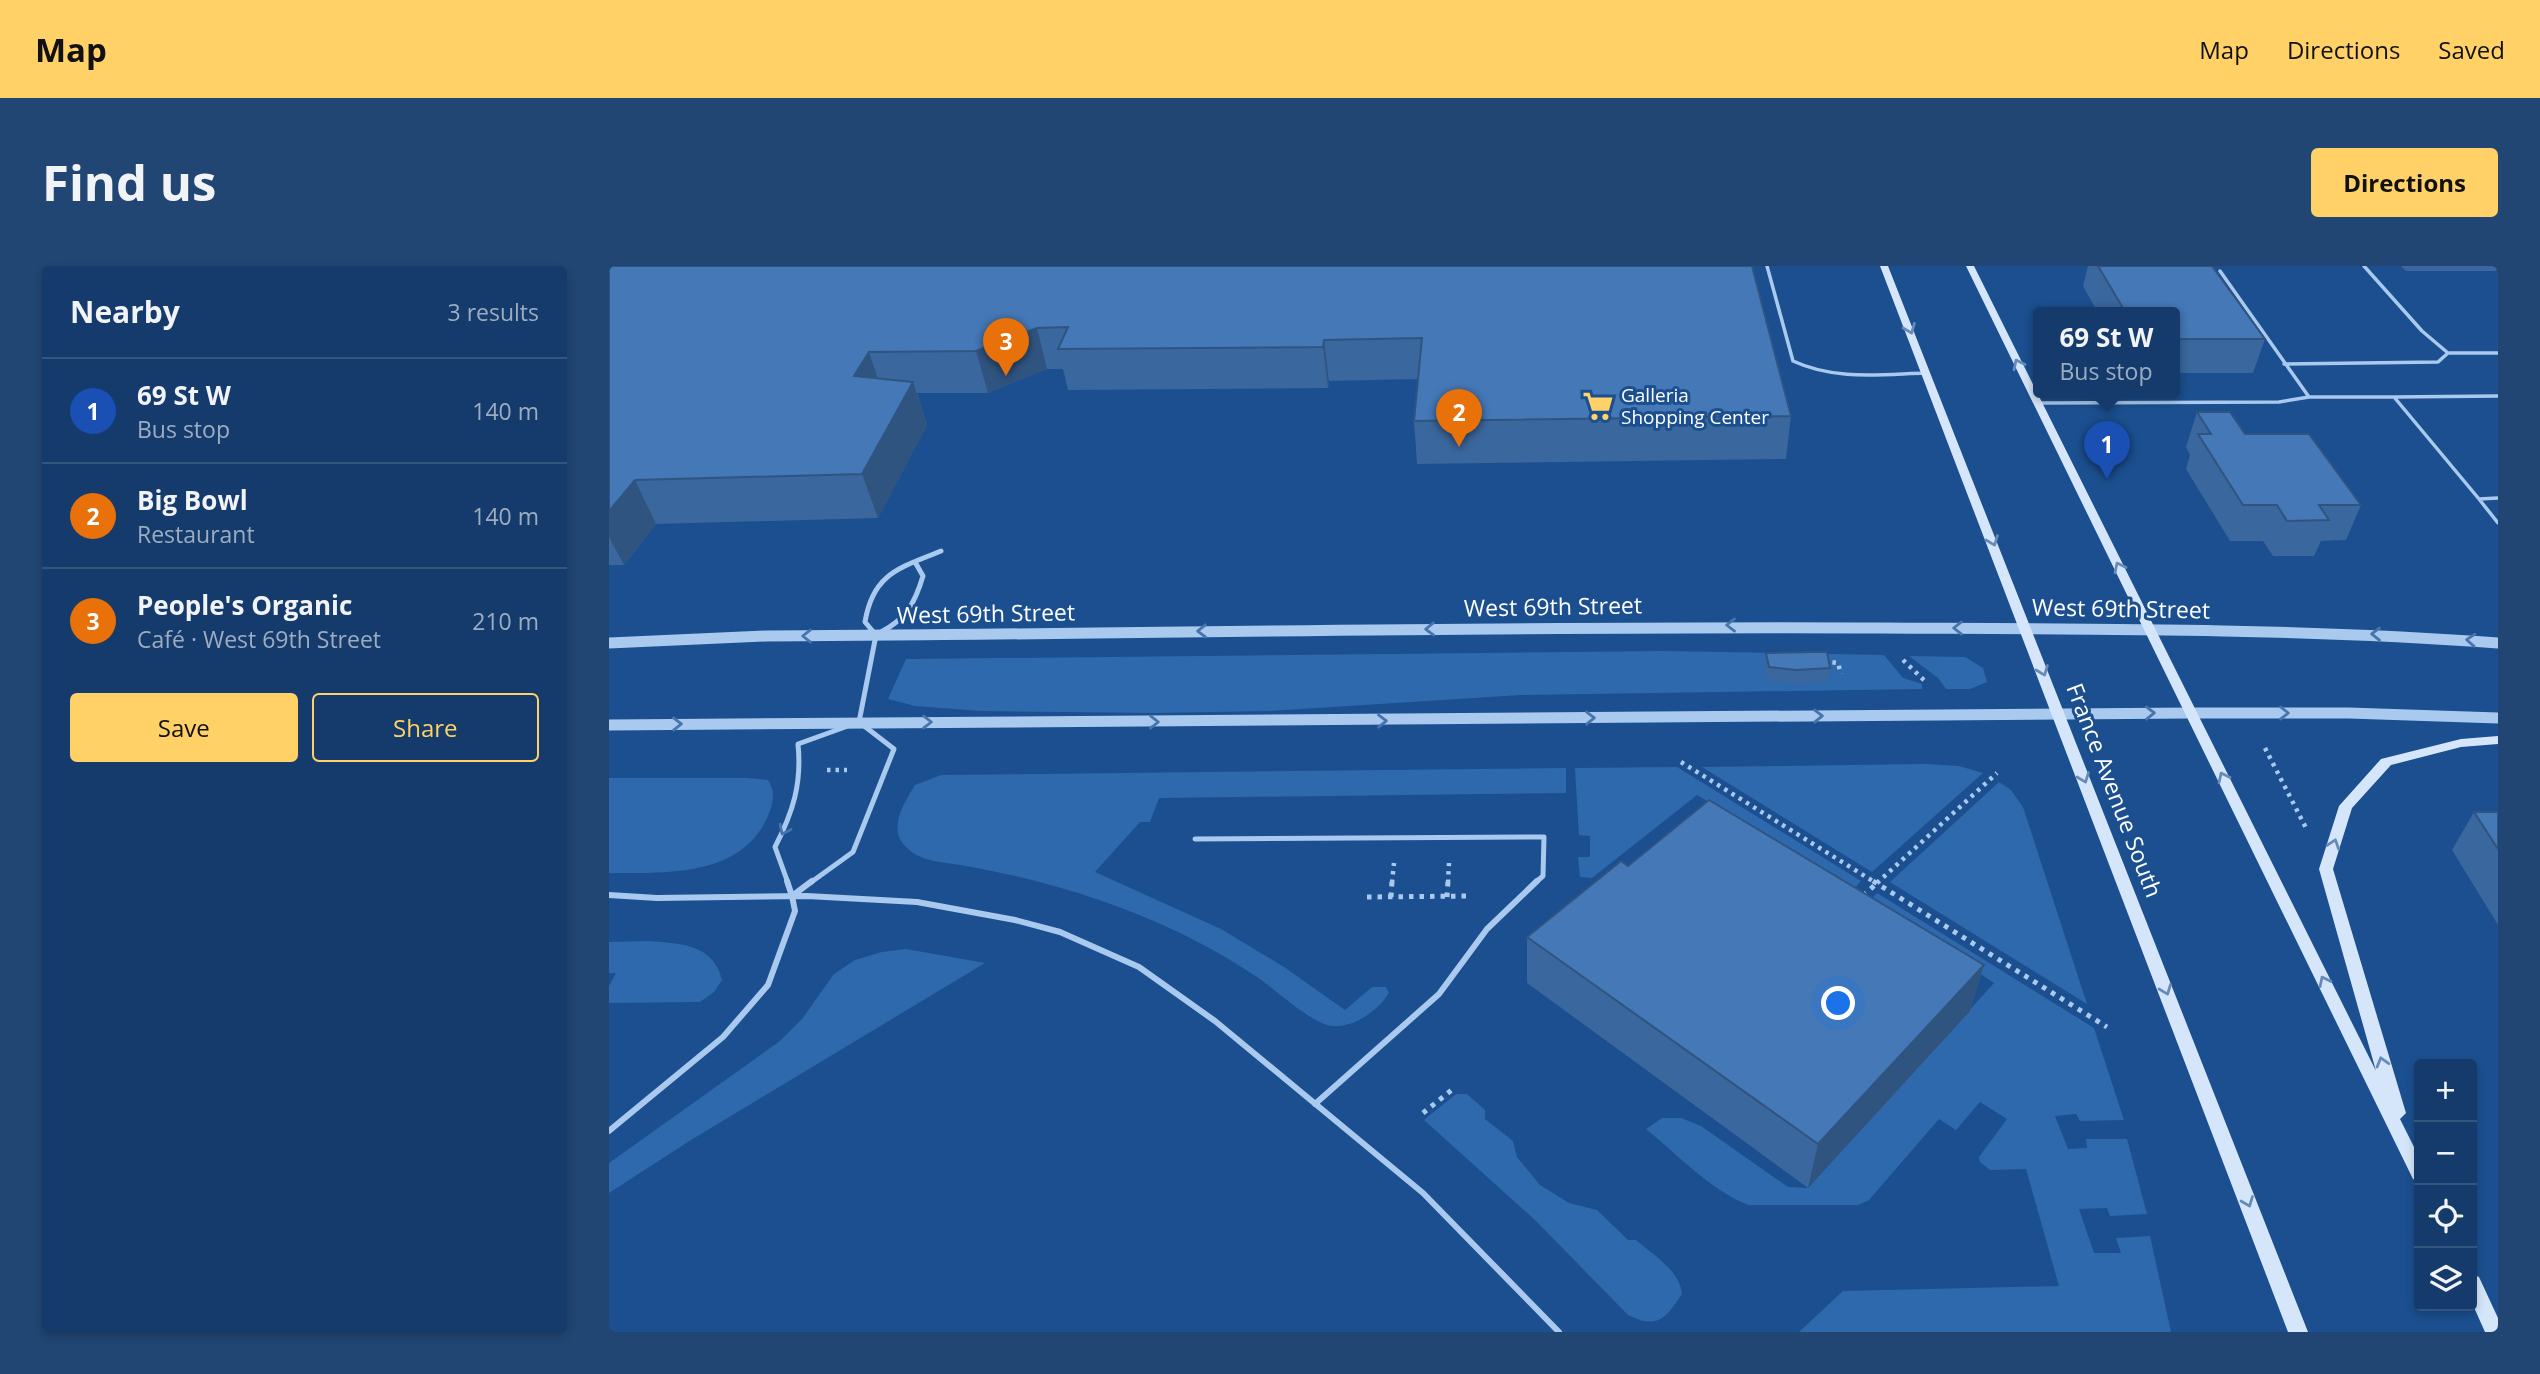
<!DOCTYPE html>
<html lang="en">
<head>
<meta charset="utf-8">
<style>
	:root { --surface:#143b6b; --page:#214673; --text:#f1f3f6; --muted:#9dadc1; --line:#33557e; --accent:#ffd166 }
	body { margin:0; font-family:"Open Sans",sans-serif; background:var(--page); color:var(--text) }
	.controls { position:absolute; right:21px; bottom:21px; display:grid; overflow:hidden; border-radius:7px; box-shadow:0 4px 10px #0003 }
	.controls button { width:63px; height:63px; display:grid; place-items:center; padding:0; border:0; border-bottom:2px solid var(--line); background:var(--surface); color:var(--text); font:35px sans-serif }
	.you { position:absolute; left:1230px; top:738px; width:24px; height:24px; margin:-18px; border:5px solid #fff; border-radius:50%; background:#1a73e8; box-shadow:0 0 0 10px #1a73e833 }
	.badge { display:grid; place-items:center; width:46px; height:46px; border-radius:50%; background:var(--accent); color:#fff; font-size:23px; font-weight:700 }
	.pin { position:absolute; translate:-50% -58px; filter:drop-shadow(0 2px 4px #0008) }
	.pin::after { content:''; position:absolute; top:37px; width:24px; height:21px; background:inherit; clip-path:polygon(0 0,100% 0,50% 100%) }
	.popup { position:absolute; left:1424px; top:41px; width:147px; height:91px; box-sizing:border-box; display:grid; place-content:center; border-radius:7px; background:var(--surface); filter:drop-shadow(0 2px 5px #0005); font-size:23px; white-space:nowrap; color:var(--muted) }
	.popup b { font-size:26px; color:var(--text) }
	.popup::after { content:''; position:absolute; left:50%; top:100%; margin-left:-14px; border:14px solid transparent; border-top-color:var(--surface) }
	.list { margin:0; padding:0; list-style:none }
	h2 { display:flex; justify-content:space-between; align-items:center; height:91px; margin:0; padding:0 28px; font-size:30px }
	h2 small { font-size:23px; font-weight:400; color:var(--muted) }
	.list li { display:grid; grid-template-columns:46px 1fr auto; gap:21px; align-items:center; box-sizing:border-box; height:105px; padding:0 28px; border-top:2px solid var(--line) }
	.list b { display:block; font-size:26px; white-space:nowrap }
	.list p { margin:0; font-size:23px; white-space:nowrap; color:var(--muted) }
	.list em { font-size:23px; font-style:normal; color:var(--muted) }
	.actions { display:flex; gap:14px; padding:21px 28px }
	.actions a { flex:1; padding:16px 0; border:2px solid var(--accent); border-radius:7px; text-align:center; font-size:24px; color:var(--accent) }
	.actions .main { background:var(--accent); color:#111 }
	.icon { flex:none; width:38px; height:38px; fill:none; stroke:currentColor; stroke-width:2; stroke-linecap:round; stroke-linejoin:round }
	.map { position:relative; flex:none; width:1889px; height:1066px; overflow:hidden; border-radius:7px }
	header { display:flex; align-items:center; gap:42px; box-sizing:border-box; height:98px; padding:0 35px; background:var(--accent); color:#111 }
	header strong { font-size:33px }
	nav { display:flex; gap:38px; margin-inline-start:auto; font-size:24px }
	.intro { display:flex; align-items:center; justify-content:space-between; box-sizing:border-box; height:168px; padding:0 42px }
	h1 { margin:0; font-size:49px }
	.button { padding:18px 32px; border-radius:7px; background:var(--accent); color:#111; font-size:24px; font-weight:700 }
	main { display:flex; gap:42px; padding:0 42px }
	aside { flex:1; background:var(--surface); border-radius:7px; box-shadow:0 4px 10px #0003 }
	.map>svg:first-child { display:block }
	.green { fill:#2e69ad }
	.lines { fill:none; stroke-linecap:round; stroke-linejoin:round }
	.path-far1 { stroke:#a9c9ee; stroke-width:4.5; stroke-dasharray:3.5 5; stroke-linecap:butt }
	.path { stroke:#a9c9ee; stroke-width:5; stroke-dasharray:4.5 6; stroke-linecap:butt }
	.service-far2 { stroke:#a9c9ee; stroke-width:3.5 }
	.service-far1 { stroke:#a9c9ee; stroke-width:5 }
	.service { stroke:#a9c9ee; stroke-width:6 }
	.tertiary { stroke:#a9c9ee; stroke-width:11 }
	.secondary { fill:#d6e6fa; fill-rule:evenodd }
	.wall { fill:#3a679d }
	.shaded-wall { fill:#305480 }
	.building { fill:#4478b7; stroke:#305480; stroke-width:2 }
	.oneway { stroke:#668bba }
	.oneway2 { stroke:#4674ac }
	.labels { text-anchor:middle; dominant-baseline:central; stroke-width:6; stroke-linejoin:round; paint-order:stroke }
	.far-poi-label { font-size:19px; fill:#fff; stroke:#1b4f8f; text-anchor:start }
	.street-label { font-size:23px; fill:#fff; stroke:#1b4f8f }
</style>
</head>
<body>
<header>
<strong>Map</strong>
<nav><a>Map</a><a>Directions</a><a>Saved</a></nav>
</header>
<div class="intro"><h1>Find us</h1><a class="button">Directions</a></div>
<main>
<aside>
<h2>Nearby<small>3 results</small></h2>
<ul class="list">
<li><span class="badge" style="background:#1a4fb4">1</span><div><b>69 St W</b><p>Bus stop</p></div><em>140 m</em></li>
<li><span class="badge" style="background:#e8710a">2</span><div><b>Big Bowl</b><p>Restaurant</p></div><em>140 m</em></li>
<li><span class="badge" style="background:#e8710a">3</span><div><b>People's Organic</b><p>Café · West 69th Street</p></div><em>210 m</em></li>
</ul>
<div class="actions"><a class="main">Save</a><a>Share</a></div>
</aside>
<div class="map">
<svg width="1889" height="1066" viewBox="0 0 1889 1066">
	<rect width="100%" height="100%" fill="#1b4f8f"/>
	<path class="green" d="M 1054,385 L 1275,389 L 1294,412 L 1313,418 L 1313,423 L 912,429 L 661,445 L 544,447 L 371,445 L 306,440 L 279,433 L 297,393 L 302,393 Z
		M 1300,390 L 1356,391 L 1374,402 L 1378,416 L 1361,423 L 1337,423 L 1329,412 Z
		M 1317,498 L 1350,500 L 1374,507 L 1263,606 L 1093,501 Z
		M 1068,501 L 1252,615 L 1244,624 L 1088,529 L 983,612 L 971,611 L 969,591 L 981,591 L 981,570 L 970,569 L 966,502 Z
		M 957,502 L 957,527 L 550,532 L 541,556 L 531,556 L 486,606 L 612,663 L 675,701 L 736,744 L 763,721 L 777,721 L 780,727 C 769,745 744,762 723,760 C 703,758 666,723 648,711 C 623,694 596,679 569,666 C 502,634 430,613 357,600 C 337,596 312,597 297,581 C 278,563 295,537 306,519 L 332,509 Z
		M 0,512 L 138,512 L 159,514 C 167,526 164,537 159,550 C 132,612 56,607 0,607 Z
		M 1390,516 L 1402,524 L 1414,541 L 1478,738 L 1281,616 Z
		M 1268,627 L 1485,762 L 1515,854 L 1471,855 L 1467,848 L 1446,850 L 1459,883 L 1478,882 L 1477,873 L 1518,873 L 1538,948 L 1501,950 L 1498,942 L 1470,943 L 1485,987 L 1512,987 L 1507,972 L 1541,970 L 1562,1066 L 1190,1066 L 1234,1025 L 1450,1020 L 1417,903 L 1381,904 L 1371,896 L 1370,891 L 1398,853 L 1371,836 L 1347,864 L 1330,853 L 1260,934 L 1249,939 L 1139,939 C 1100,923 1069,889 1037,863 L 1053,852 L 1072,852 L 1092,860 L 1179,921 L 1199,922 L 1385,717 L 1261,634 Z
		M 38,675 C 70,677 105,678 113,714 L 105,726 L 91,736 L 0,737 L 0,720 L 7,707 L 0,707 L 0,676 Z
		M 297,683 L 376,697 L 82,874 L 0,927 L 0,897 L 171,775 L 193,753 L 225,708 L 246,694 L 273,686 Z
		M 847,828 L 858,828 L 876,844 L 876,853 L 904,875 L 908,891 L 931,919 L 960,937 L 988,944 L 1019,974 L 1027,974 C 1044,989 1071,1004 1073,1028 C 1057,1052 1049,1064 1019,1049 L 926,954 L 815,854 Z"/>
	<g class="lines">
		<path class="path-far1" d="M 1294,394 L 1318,417
			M 1215,395 L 1229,397 L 1232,408
			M 1656,482 L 1697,562
			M 1072,496 L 1267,617
			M 218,504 L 238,504
			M 783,617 L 785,597
			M 839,617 L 840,597
			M 1268,617 L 1388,507"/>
		<path class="path" d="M 1264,615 L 1498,761
			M 1254,630 L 1270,615
			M 758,631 L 861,630
			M 782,631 L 783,615
			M 838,631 L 839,615
			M 814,847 L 844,823"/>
		<path class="service-far2" d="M 1158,0 L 1184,95 C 1227,115 1273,108 1319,107
			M 1755,0 L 1813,65 L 1839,87 L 1889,87
			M 1675,98 L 1829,96 L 1839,87
			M 1889,130 L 1785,131 L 1870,233 L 1889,232
			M 1700,131 L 1785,131
			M 1429,137 L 1670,136 L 1700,131 L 1611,5
			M 1870,233 L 1889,257"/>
		<path class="service-far1" d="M 272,366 C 297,353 306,337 314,310 L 306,296
			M 250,456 L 267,369 L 256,356 C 264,307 291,302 332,285
			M 586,573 L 935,571 L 934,610 L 926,617
			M 179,617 L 166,581 C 184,546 193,518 189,478 L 250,456 L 285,483 L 244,586 L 201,617"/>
		<path class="service" d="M 178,615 L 183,630 L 203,615
			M 0,629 L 48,632 L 198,630 L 308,636 L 406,654 L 451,666 L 530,701 L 606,755 L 814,927 L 950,1066
			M 706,838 L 830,728 L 878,663 L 928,615
			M 0,865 L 114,771 L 159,719 L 186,645 L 183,630"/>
		<path class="tertiary" d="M 0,377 L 157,370 C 528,368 900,360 1271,362 C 1477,363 1683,362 1889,377
			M 0,459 L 1582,447 L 1740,447 L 1889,452"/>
		<path class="secondary" d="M 1271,0 L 1279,0 L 1699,1066 L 1679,1066 Z
			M 1357,0 L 1365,0 L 1767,805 L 1710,603 L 1730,540 L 1772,493 L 1852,473 L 1889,470 L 1889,478 L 1852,481 L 1782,499 L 1743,542 L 1724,603 L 1797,847 L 1791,853 L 1810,891 L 1810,916 L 1804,913 Z
			M 1863,1008 L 1870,1011 L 1889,1052 L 1889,1066 L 1876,1066 L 1863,1037 Z"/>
	</g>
	<path class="wall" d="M 0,0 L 1143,0 L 1182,150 L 1177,193 L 808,198 L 805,155 L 809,113 L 720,115 L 719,122 L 459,124 L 454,103 L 438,103 L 379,127 L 308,127 L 318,159 L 269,252 L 47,258 L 15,299 L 0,299 Z
		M 1479,0 L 1603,0 L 1656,73 L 1644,107 L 1566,107 L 1566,47 L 1489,47 L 1474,20 Z
		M 1792,0 L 1889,0 L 1889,1 L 1887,5 L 1797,5 Z
		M 1588,146 L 1636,168 L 1752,239 L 1737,274 L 1712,275 L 1705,290 L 1664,290 L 1654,275 L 1621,275 L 1577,203 L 1581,189 L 1577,181 Z
		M 1157,387 L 1221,402 L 1219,415 L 1185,418 L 1158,415 L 1156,401 Z
		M 1865,546 L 1889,546 L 1889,659 L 1843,584 Z
		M 1019,600 L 1375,699 L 1361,745 L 1199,922 L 918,717 L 918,671 Z"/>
	<path class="shaded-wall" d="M 428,62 L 438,103 L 379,127 L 367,85 Z
		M 715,74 L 720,115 L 719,122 L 714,81 Z
		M 260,86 L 274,128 L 245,110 Z
		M 304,116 L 318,159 L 269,252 L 253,208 Z
		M 26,214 L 47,258 L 15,299 L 0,271 L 0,245 Z
		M 1375,699 L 1361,745 L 1199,922 L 1209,878 Z"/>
	<path class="building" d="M 0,0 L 1143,0 L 1182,150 L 805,155 L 813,72 L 715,74 L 714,81 L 449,83 L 459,61 L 428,62 L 367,85 L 260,86 L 245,110 L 304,116 L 253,208 L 26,214 L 0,245 Z
		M 1489,0 L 1603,0 L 1656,73 L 1566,73 L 1566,47 L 1517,47 Z
		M 1588,146 L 1621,146 L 1636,168 L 1700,168 L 1752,239 L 1710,239 L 1720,254 L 1678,255 L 1668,239 L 1634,239 L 1589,168 L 1602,168 Z
		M 1202,386 L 1218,386 L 1221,402 L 1187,404 L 1160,401 L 1157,387 Z
		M 1100,534 L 1375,699 L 1209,878 L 918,671 L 1012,595 L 1019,600 Z
		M 1865,546 L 1889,546 L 1889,583 Z"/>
	<defs><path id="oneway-chevron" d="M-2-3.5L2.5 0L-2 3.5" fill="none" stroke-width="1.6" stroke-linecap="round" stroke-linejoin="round" transform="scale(1.75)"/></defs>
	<g class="oneway">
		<use href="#oneway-chevron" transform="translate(1301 63) rotate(68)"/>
		<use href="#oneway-chevron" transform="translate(1409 98) rotate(-116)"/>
		<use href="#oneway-chevron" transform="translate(1384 275) rotate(69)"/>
		<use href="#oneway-chevron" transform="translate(1510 301) rotate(-116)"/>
		<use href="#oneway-chevron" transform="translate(1434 405) rotate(69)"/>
		<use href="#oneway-chevron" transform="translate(1614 511) rotate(-116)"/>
		<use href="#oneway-chevron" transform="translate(1475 512) rotate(69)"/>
		<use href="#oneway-chevron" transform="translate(1725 578) rotate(-72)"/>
		<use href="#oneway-chevron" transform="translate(1715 715) rotate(-116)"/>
		<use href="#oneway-chevron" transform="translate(1557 724) rotate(69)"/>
		<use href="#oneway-chevron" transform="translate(1773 796) rotate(-106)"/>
		<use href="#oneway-chevron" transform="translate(1639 936) rotate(69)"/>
	</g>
	<g class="oneway2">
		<use href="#oneway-chevron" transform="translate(1122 359) rotate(180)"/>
		<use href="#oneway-chevron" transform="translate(1349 362) rotate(-180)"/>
		<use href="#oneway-chevron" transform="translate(821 363) rotate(179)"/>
		<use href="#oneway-chevron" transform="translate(593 365) rotate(179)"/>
		<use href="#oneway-chevron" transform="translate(1767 368) rotate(-179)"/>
		<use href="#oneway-chevron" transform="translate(198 370) rotate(180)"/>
		<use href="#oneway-chevron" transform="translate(1862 374) rotate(-176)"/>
		<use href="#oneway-chevron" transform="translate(1541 447) rotate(-1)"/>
		<use href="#oneway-chevron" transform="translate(1675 447)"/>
		<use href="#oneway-chevron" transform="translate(1209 450) rotate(-1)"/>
		<use href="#oneway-chevron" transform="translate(981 452) rotate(-1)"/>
		<use href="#oneway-chevron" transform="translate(773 455) rotate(-1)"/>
		<use href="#oneway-chevron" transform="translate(318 456)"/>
		<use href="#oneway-chevron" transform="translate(545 456)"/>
		<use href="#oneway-chevron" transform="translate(68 458) rotate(-1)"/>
		<use href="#oneway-chevron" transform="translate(175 564) rotate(116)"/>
	</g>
	<defs>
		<g id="supermarket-bare" transform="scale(2.415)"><path d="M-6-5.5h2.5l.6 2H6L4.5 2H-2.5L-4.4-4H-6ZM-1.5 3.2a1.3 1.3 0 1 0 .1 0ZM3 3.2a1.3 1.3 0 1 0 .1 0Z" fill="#ffd166" stroke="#1b4f8f" stroke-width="2.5" paint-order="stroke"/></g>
	</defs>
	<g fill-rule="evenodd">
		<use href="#supermarket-bare" x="989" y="140"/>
	</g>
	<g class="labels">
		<g class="far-poi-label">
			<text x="1012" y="129">Galleria<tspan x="1012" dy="22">Shopping Center</tspan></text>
		</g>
		<g class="street-label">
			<text transform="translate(944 340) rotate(-1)">West 69th Street</text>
			<text transform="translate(1512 342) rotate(1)">West 69th Street</text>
			<text transform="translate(377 347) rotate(-1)">West 69th Street</text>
			<text transform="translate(1506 524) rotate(69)">France Avenue South</text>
		</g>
	</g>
</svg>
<div class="controls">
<button>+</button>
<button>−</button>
<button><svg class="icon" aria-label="locate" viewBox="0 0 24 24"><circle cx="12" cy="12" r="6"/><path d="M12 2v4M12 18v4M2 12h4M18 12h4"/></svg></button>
<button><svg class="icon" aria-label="layers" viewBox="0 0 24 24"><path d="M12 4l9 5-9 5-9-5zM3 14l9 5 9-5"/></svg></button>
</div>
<div class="you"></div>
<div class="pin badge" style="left:1498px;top:213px;background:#1a4fb4">1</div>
<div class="popup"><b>69 St W</b>Bus stop</div>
<div class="pin badge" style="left:850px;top:181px;background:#e8710a">2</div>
<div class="pin badge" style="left:397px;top:110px;background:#e8710a">3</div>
</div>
</main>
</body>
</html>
